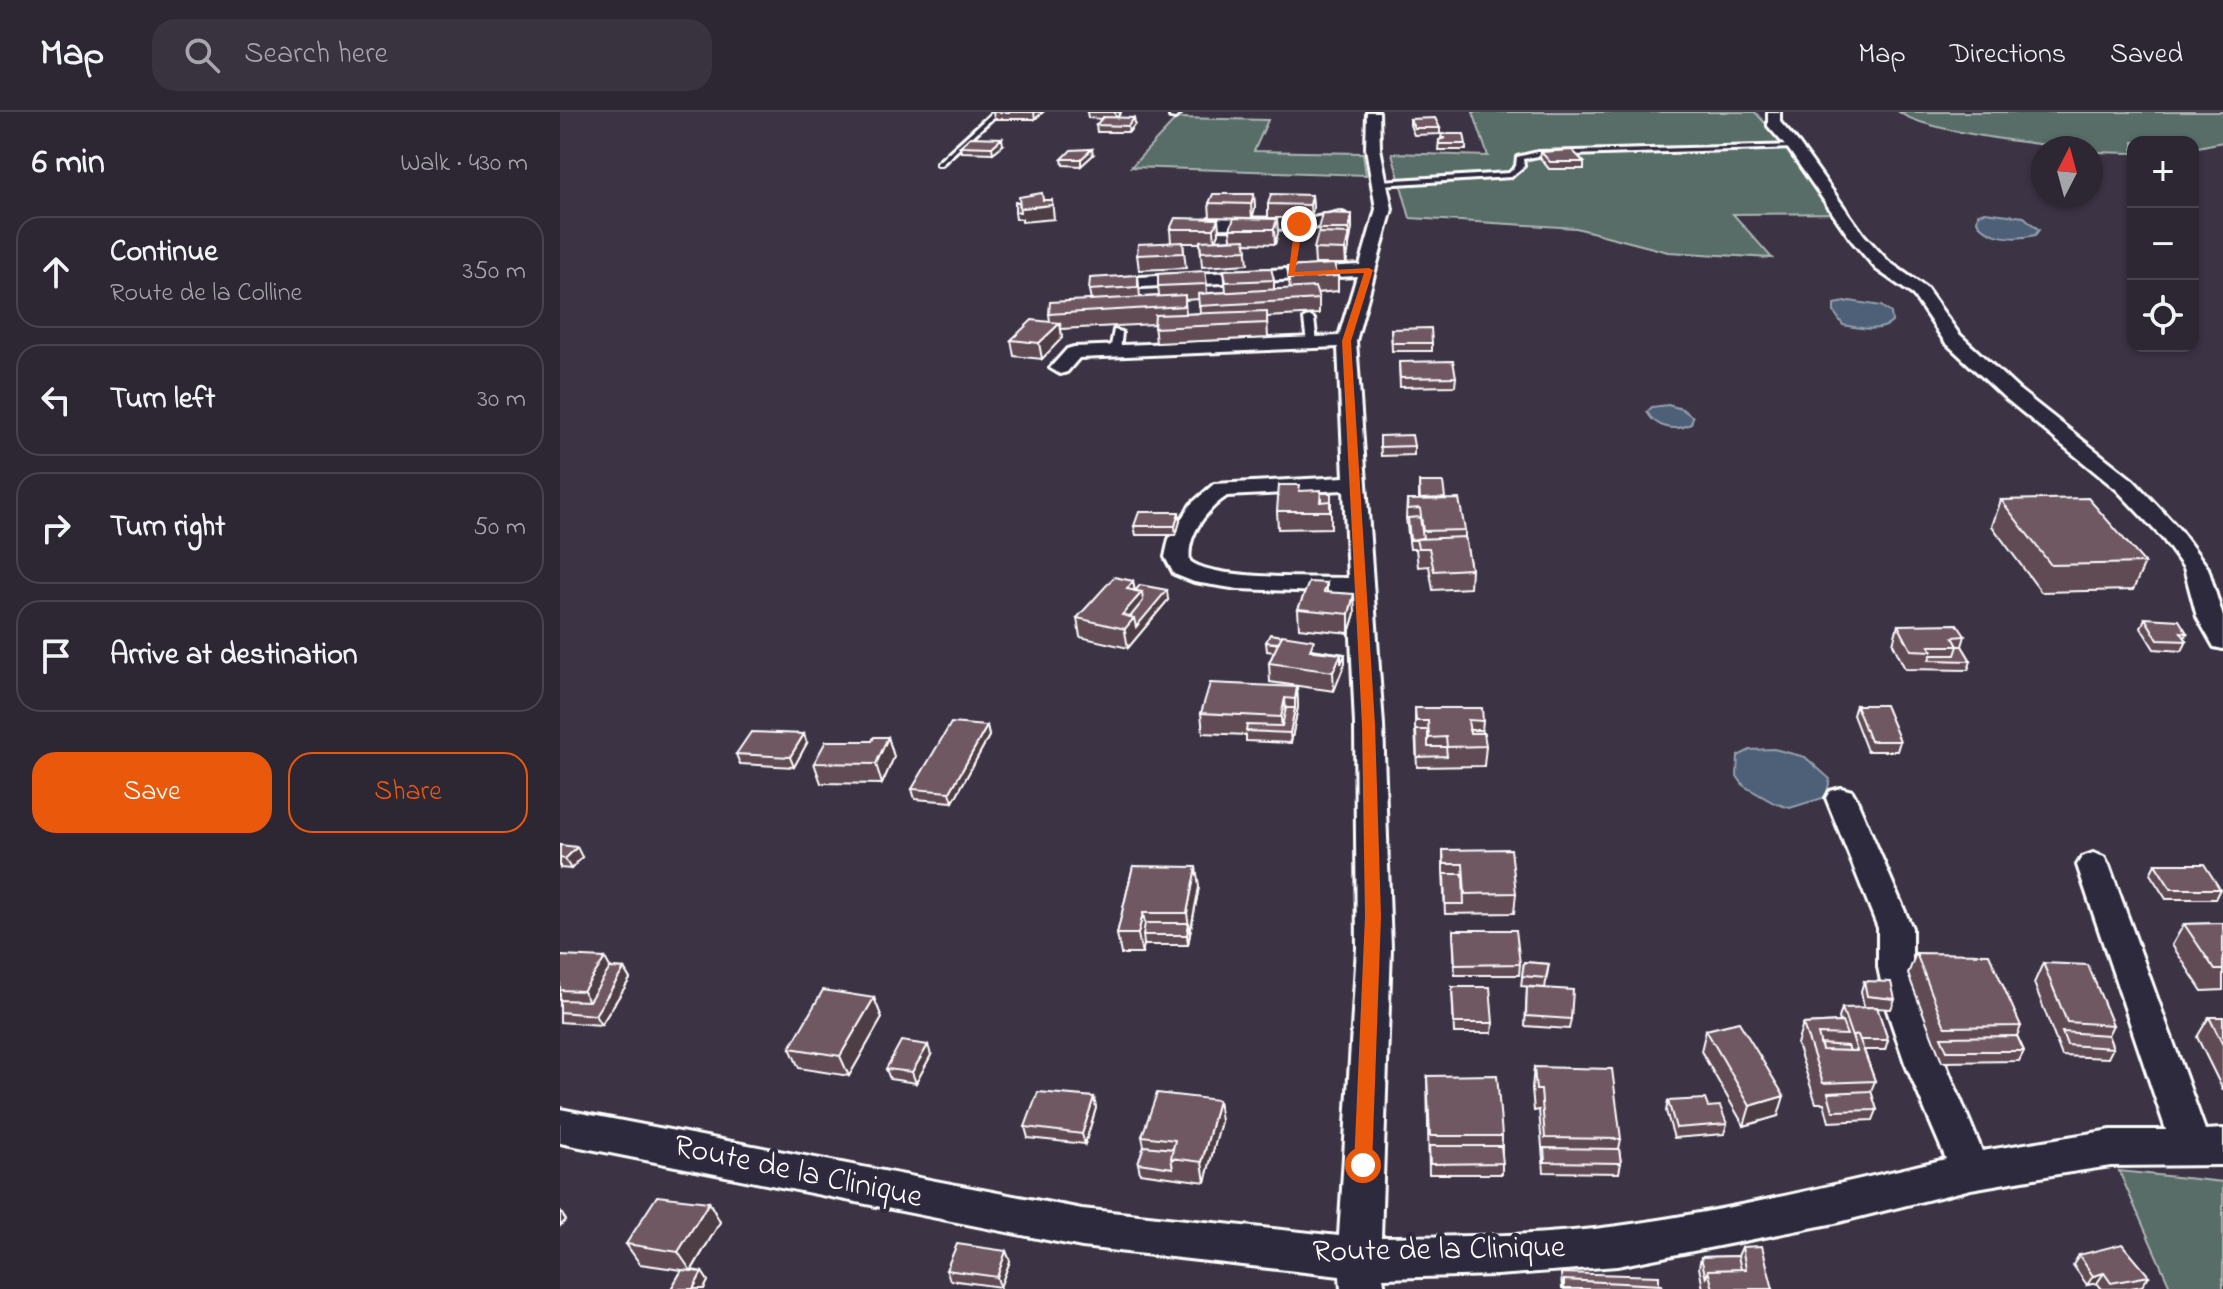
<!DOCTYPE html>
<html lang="en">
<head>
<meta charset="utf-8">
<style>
	:root { --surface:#2d2633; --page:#39323f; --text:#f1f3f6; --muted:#a7a5ac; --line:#48434e; --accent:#ea580c }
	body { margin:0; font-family:"Indie Flower",sans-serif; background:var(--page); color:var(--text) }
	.controls { position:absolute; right:24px; top:24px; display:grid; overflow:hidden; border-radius:16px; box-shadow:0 2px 6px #0004 }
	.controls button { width:72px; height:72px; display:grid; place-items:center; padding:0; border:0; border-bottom:2px solid var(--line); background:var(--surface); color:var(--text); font:40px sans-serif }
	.compass { position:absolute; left:1471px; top:24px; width:72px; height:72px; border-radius:50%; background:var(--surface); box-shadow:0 2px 6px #0004; rotate:6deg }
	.stop { position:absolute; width:24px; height:24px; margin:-18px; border:6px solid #ea580c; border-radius:50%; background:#fff }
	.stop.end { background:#ea580c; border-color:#fff; box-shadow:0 2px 8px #0008 }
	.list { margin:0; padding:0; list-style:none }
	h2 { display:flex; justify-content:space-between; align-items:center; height:104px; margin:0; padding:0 32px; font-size:34px }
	h2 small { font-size:26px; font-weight:400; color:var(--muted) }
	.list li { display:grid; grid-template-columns:52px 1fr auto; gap:24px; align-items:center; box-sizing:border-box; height:112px; margin:0 16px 16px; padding:0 16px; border:2px solid var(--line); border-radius:24px }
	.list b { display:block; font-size:30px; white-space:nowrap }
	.list p { margin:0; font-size:26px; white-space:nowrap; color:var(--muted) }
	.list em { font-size:26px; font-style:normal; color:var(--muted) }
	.actions { display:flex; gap:16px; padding:24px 32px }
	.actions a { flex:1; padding:18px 0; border:2px solid var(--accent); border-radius:24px; text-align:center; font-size:28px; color:var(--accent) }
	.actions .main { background:var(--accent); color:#fff }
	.icon { flex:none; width:44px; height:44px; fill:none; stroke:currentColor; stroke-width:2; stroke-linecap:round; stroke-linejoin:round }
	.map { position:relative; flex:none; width:1663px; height:1177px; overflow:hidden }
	header { display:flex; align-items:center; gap:48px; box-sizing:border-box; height:112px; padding:0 40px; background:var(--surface); border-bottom:2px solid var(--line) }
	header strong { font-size:38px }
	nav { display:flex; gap:44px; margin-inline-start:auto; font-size:28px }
	.search { width:560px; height:72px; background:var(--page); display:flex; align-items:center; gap:20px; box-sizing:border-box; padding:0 28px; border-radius:24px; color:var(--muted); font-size:30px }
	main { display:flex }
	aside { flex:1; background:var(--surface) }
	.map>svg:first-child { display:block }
	.green { fill:#586d67; stroke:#acb6b3; stroke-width:2 }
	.water { fill:#4d6077; stroke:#94a0ad; stroke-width:2 }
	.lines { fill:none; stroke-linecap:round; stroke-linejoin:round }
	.service-casing { stroke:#fff; stroke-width:6 }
	.minor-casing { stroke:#fff; stroke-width:6 }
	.service { fill:#2f2a3d; fill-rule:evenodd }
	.minor { fill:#2f2a3d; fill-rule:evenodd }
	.wall { fill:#604c54; stroke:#fff; stroke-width:2; fill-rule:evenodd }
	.shaded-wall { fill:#4e3e45; stroke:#fff; stroke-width:2 }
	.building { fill:#705862; stroke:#fff; stroke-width:2 }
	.route { fill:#ea580c }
	.labels { text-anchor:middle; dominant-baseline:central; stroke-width:8; stroke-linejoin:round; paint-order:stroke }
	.near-street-label { font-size:32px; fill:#fff; stroke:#2f2a3d }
</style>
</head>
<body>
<header>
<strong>Map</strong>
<div class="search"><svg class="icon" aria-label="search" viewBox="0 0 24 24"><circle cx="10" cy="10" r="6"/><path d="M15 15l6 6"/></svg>Search here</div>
<nav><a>Map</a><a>Directions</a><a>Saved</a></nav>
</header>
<main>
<aside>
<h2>6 min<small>Walk · 430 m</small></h2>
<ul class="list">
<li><svg class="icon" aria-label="ahead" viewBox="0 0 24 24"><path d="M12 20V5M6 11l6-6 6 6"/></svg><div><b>Continue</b><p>Route de la Colline</p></div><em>350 m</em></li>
<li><svg class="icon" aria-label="left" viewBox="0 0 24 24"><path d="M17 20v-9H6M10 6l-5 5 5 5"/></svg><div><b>Turn left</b></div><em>30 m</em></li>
<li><svg class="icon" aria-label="right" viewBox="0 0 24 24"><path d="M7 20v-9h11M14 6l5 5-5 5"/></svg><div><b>Turn right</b></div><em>50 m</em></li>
<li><svg class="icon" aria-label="arrive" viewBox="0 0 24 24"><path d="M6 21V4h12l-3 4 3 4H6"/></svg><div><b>Arrive at destination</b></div></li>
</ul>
<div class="actions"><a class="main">Save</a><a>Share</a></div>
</aside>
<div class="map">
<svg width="1663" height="1177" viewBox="0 0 1663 1177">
	<rect width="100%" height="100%" fill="#3c3344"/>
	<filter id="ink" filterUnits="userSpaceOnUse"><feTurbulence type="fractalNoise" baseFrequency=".0125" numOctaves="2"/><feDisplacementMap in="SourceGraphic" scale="16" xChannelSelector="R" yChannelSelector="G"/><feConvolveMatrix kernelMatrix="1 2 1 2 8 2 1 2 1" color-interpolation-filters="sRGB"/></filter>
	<g filter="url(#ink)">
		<path class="green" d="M 913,0 L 1195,0 L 1287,101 L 1173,102 L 1212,146 L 1108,140 L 1016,116 L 850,106 L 832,41 L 928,44 Z
			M 1339,0 L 1663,0 L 1663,30 L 1633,36 L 1633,30 L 1573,30 L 1573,41 L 1531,40 L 1531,36 C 1496,36 1364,20 1339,0 Z
			M 617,6 L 708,8 L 694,39 L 803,41 L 806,63 L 571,55 Z
			M 1559,1059 L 1663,1070 L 1663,1177 L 1611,1177 Z"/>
		<path class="water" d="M 1425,100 L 1464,105 L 1479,118 L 1475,123 C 1456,128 1428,127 1417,109 L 1418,102 Z
			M 1290,189 L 1321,194 L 1331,201 L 1332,210 C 1321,221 1298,216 1283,213 L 1274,200 L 1274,192 Z
			M 1108,293 L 1122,297 L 1133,305 L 1131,312 C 1115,320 1096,316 1087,300 L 1092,295 Z
			M 1214,637 L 1245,645 L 1270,667 L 1266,685 L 1230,696 L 1214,691 L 1184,674 L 1177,664 L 1178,644 L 1190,638 Z"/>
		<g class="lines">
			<g class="service-casing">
				<path id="service" d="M 432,1 L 437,2 L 381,53 L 377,53 L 377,51 Z
					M 1234,33 L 1236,36 L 978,44 L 963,47 L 964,54 L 951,65 L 820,73 L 816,71 L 820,69 L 949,61 L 956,54 L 957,45 L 978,40 Z
					M 749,204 L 754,207 L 757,231 L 752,234 L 747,231 L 744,207 Z
					M 554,218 L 562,220 L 560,239 L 555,242 L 550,239 Z"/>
			</g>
			<g class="minor-casing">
				<path id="minor" d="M 610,0 L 622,0 L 615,6 L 610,5 Z
					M 807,0 L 819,0 L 820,36 L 832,97 L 796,229 L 823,613 L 831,836 L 821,1125 C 899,1124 980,1125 1058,1114 C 1168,1099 1278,1072 1386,1047 L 1345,951 L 1327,898 L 1318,855 L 1318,816 L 1266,686 L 1270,679 L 1281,676 L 1292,679 L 1296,686 L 1352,816 L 1352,855 L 1363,898 L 1422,1039 L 1551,1018 L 1606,1018 L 1517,753 L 1522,745 L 1533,741 L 1544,745 L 1549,753 L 1645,1018 L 1663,1017 L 1663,1053 L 1551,1054 L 1498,1062 L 1411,1077 L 1275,1111 L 1057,1154 L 937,1163 L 823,1166 L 825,1177 L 781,1177 L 780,1164 L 522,1135 L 0,1031 L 0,997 L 522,1097 L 779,1124 L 797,836 L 795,613 L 789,481 L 678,477 L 634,470 L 614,462 L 605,445 L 609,427 L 631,392 L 654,372 L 784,365 L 778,235 L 519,246 L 507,260 L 500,262 L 490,256 L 507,237 L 514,235 L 779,224 L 797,164 L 562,176 L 553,171 L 562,166 L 800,153 L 816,97 L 806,36 ZM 784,378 L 788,466 C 756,465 651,468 630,449 C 626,424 647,397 667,384 Z
					M 1208,0 L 1220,0 L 1220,10 L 1239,32 L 1304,123 L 1328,149 L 1366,176 L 1399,222 L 1458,277 L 1573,368 L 1619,417 L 1648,456 L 1663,505 L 1663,537 L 1654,535 L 1637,505 L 1624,456 L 1603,427 L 1557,378 L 1444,285 L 1385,230 L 1353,183 L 1316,157 L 1292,129 L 1229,38 L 1208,14 Z
					M 780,100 L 785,102 L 785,108 L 749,117 L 649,116 L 641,111 L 649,106 L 749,107 Z"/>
			</g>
			<use href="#service" class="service"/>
			<use href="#minor" class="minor"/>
		</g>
		<path class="wall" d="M 433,0 L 483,0 L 475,7 L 434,7 Z
			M 527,0 L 561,0 L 557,6 L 575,12 L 569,20 L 537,20 L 536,13 L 542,7 L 528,6 Z
			M 850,7 L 880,16 L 880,22 L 854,23 L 850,13 Z
			M 879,28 L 906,32 L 906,38 L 878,38 Z
			M 443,33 L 433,41 L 401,40 L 400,34 Z
			M 981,40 L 1024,50 L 1024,57 L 989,57 L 980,46 Z
			M 533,43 L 521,54 L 503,53 L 502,47 Z
			M 694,82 L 695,96 L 692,106 L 650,105 L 649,91 Z
			M 752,83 L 753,96 L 751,106 L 708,106 L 708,92 Z
			M 658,107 L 659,121 L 656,128 L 671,127 L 670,117 L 717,107 L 718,121 L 715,132 L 686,131 L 688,152 L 642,155 L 640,131 L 623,131 L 626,156 L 579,158 L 577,143 L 611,130 L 610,117 Z
			M 792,116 L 786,152 L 755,152 L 754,137 L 759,121 L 758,117 Z
			M 727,155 L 778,164 L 778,179 L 757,181 L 759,187 L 759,202 L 707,205 L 708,226 L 596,231 L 594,212 L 501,217 L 502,226 L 482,247 L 454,244 L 451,228 L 490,210 L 489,202 L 531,188 L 529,178 L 578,163 L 580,185 L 599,184 L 598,174 L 645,159 L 647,181 L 666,180 L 664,158 L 714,168 L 714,177 L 730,177 ZM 639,187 L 640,201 L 626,202 L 625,188 Z
			M 831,217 L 872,231 L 872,239 L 832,239 Z
			M 839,250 L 896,265 L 895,274 L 840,275 Z
			M 820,324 L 854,334 L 854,343 L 821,344 Z
			M 859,370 L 884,387 L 905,418 L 905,425 L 911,457 L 910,476 L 873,478 L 869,454 L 858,455 L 856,437 L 850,437 L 846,406 L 847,388 L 859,388 Z
			M 740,379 L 771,381 L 771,416 L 718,417 L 717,399 Z
			M 1441,388 L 1585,451 L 1573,478 L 1481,480 L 1432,414 Z
			M 620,409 L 616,423 L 576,423 L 574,414 Z
			M 573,469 L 575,479 L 608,488 L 568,536 L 520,525 L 517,506 Z
			M 767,471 L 767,480 L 795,501 L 789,521 L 739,516 L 738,497 Z
			M 1585,506 L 1627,521 L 1625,526 L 1627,529 L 1622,539 L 1594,537 L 1581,516 Z
			M 1338,513 L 1405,524 L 1402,534 L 1411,549 L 1408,558 L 1345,557 L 1333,532 Z
			M 706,530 L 785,542 L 785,551 L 774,579 L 710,570 L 709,551 L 714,540 L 707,539 Z
			M 737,575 L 738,595 L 731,631 L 686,629 L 686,623 L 643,621 L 641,601 Z
			M 1296,593 L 1340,629 L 1337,639 L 1307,639 L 1293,603 Z
			M 855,596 L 923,609 L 922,618 L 926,634 L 924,654 L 857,655 L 855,616 Z
			M 427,614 L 429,624 L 393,690 L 355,687 L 352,677 Z
			M 328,625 L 334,645 L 322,672 L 261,671 L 254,651 L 312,629 Z
			M 247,631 L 234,655 L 180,652 L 176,642 Z
			M 0,733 L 22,745 L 11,757 L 0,756 Z
			M 883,738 L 956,781 L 954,801 L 885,802 L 883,758 Z
			M 1595,752 L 1660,777 L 1655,787 L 1606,787 L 1590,762 Z
			M 573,754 L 639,775 L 628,833 L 585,833 L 584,832 L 582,842 L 561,842 L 557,822 Z
			M 1663,811 L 1663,878 L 1642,879 L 1612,833 L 1624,812 Z
			M 893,818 L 960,852 L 959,863 L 895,863 Z
			M 1356,841 L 1461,914 L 1457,924 L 1464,939 L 1459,949 L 1382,950 L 1348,862 Z
			M 0,844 L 50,856 L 64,857 L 70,867 L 41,913 L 0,910 Z
			M 964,850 L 989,852 L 985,876 L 961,874 Z
			M 1483,851 L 1553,913 L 1548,923 L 1553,936 L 1548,946 L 1502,944 L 1474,871 Z
			M 1304,869 L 1335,887 L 1331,897 L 1317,896 L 1328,928 L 1325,938 L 1304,938 L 1315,969 L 1311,979 L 1317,998 L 1313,1008 L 1269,1010 L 1264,991 L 1256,991 L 1237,932 L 1243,912 L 1280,910 L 1279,906 L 1282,896 L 1314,896 L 1304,895 L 1301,879 Z
			M 892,875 L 933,911 L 932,921 L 894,921 Z
			M 967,875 L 1011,907 L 1009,917 L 965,914 Z
			M 314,886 L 322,906 L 289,964 L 239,956 L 230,936 Z
			M 1649,905 L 1663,905 L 1663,978 L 1637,925 Z
			M 1146,918 L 1218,1004 L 1184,1014 L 1141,939 Z
			M 371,943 L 356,971 L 330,967 L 326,957 Z
			M 974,955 L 1061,1027 L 1059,1037 L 1061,1051 L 1059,1061 L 984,1060 L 979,998 L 974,999 L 972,976 Z
			M 867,964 L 942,1024 L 942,1062 L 869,1062 Z
			M 534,985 L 536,996 L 525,1032 L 468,1026 L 465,1015 Z
			M 1108,989 L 1148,995 L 1167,1012 L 1164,1022 L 1114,1026 L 1106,999 Z
			M 661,1009 L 645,1070 L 580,1061 L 578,1051 L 584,1034 L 582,1024 Z
			M 149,1090 L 160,1110 L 132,1158 L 142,1160 L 148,1169 L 144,1177 L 111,1177 L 122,1158 L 80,1152 L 66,1132 Z
			M 1182,1135 L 1213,1177 L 1143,1177 L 1139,1155 L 1141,1145 L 1178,1144 Z
			M 446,1139 L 450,1149 L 440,1175 L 390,1168 L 386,1158 Z
			M 1519,1143 L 1589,1164 L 1582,1174 L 1565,1177 L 1542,1177 L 1537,1171 L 1527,1173 L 1513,1153 Z"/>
		<path class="shaded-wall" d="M 474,0 L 483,0 L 475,7 Z
			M 555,0 L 561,0 L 556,7 L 555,1 Z
			M 574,6 L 575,12 L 569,20 L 568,14 Z
			M 442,26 L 443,33 L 433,41 L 432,35 Z
			M 532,37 L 533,43 L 521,54 L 521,47 Z
			M 694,82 L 695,96 L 692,106 L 691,92 Z
			M 752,83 L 753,96 L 751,106 L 750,93 Z
			M 492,88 L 494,107 L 462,110 L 462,107 L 456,107 L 455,100 L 460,96 L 484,94 Z
			M 792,102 L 792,116 L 789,131 L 789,117 Z
			M 658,107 L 659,121 L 655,131 L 654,117 Z
			M 717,107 L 718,121 L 715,132 L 714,117 Z
			M 789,122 L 789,136 L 786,152 L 785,138 Z
			M 500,211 L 502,226 L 482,247 L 479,231 Z
			M 619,400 L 620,409 L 616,423 L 615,414 Z
			M 573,469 L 576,487 L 582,480 L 607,478 L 608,488 L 568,536 L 562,503 L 567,477 Z
			M 794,482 L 795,501 L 789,521 L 789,502 Z
			M 781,542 L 785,542 L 785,551 L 774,579 L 773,560 Z
			M 737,575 L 738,595 L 731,631 L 730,621 L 735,596 L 735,587 Z
			M 725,586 L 726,605 L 722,621 L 721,605 Z
			M 427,614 L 429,624 L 393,690 L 390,680 Z
			M 244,622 L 247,631 L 234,655 L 230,645 Z
			M 328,625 L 334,645 L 322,672 L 316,652 Z
			M 17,735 L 22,745 L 11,757 L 5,747 Z
			M 636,755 L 639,775 L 630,821 L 627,801 Z
			M 583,801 L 587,821 L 583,823 L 584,832 L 582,842 L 578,822 Z
			M 629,811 L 630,821 L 628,833 L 627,823 Z
			M 45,846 L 56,866 L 35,900 L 23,879 Z
			M 64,857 L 70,867 L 41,913 L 35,903 Z
			M 314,886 L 322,906 L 289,964 L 280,944 Z
			M 368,933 L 371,943 L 356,971 L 352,960 Z
			M 1224,984 L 1218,1004 L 1184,1014 L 1190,994 Z
			M 534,985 L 536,996 L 525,1032 L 522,1022 Z
			M 658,988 L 661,1009 L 645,1070 L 642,1050 Z
			M 149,1090 L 160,1110 L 131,1159 L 118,1140 Z
			M 0,1099 L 6,1108 L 0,1114 Z
			M 446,1139 L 450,1149 L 440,1175 L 437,1165 Z
			M 142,1160 L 148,1169 L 144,1177 L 133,1177 Z
			M 1544,1161 L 1537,1171 L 1527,1173 L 1533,1164 Z"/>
		<path class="building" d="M 543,5 L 574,6 L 568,14 L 536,13 Z
			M 875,6 L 880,16 L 854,16 L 850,7 Z
			M 882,22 L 904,22 L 906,32 L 879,32 L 879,28 L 885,26 L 881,26 Z
			M 410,25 L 442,26 L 432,35 L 400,34 Z
			M 532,37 L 521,47 L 502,47 L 511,38 Z
			M 1012,38 L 1024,50 L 990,50 L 981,40 Z
			M 482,81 L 483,88 L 492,88 L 492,93 L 460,96 L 459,85 Z
			M 653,82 L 694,82 L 691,92 L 649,91 Z
			M 711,82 L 752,83 L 750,93 L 708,92 Z
			M 455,90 L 459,90 L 460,100 L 455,100 Z
			M 762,101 L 792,102 L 789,117 L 758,117 Z
			M 615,106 L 658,107 L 654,117 L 610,117 Z
			M 674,106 L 717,107 L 714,117 L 670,117 Z
			M 758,121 L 789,122 L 785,138 L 754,137 Z
			M 685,127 L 687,138 L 641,140 L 640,129 Z
			M 623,130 L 624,141 L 577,143 L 578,132 Z
			M 774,152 L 778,164 L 730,167 L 727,155 Z
			M 711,156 L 714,168 L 666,170 L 664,158 Z
			M 645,159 L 647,172 L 598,174 L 598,162 Z
			M 578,163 L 578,175 L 529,178 L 530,166 Z
			M 755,175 L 759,187 L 639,194 L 638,182 Z
			M 625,183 L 625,194 L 489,202 L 490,190 Z
			M 707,199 L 707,211 L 594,216 L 595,203 Z
			M 472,208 L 500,211 L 479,231 L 451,228 Z
			M 871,216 L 872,231 L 832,231 L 831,217 Z
			M 893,249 L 896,265 L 840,266 L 839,250 Z
			M 852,323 L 854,334 L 820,335 L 820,324 Z
			M 859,370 L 883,370 L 885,386 L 860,387 Z
			M 719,373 L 740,373 L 739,379 L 761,378 L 760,390 L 770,389 L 770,399 L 717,399 Z
			M 761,381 L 771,381 L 771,397 L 770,389 L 761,390 Z
			M 1528,386 L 1585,451 L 1491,453 L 1441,388 Z
			M 899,387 L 905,418 L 863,419 L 860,396 L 848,397 L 847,388 Z
			M 579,400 L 619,400 L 615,414 L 574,414 Z
			M 860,405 L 863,426 L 850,428 L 848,406 Z
			M 905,425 L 911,457 L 874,459 L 869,436 L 858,436 L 856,427 Z
			M 554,465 L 573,469 L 567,477 L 582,480 L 562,503 L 574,506 L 565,517 L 517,506 Z
			M 749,470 L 767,471 L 764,480 L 794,482 L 789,502 L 738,497 Z
			M 580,473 L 607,478 L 576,515 L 574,506 L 570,505 L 583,489 L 582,480 L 575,479 Z
			M 1585,506 L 1619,508 L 1627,521 L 1621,520 L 1627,529 L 1598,528 Z
			M 1397,512 L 1405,524 L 1393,525 L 1398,534 L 1369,534 L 1372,539 L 1351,538 L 1338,513 Z
			M 710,522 L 722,524 L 718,531 L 706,530 Z
			M 722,523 L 754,528 L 750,538 L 781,542 L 773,560 L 709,551 Z
			M 1398,534 L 1402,534 L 1411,549 L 1369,548 L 1371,543 L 1395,543 Z
			M 755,538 L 785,542 L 781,552 L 781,542 L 754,539 Z
			M 650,571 L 737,575 L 735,587 L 725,586 L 721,605 L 641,601 Z
			M 1296,593 L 1325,593 L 1340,629 L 1310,629 Z
			M 726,596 L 735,596 L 730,621 L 686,619 L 687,613 L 722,614 Z
			M 855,596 L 922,596 L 923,609 L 908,608 L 910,621 L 924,621 L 926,634 L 887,635 L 886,625 L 869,626 L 868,609 L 856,609 Z
			M 391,611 L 427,614 L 390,680 L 352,677 Z
			M 856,618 L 868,618 L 868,635 L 886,635 L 887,644 L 857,645 Z
			M 909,618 L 922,618 L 922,621 L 910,621 Z
			M 191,620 L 244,622 L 230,645 L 176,642 Z
			M 314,625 L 328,625 L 316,652 L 254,651 L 266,629 L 312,629 Z
			M 0,733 L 17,735 L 5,747 L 0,746 Z
			M 951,737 L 956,781 L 905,782 L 903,752 L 884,752 L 883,738 Z
			M 1595,752 L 1644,752 L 1660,777 L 1611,777 Z
			M 573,754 L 636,755 L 627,801 L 583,801 L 578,822 L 557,822 Z
			M 884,762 L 903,762 L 904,792 L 885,792 Z
			M 585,811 L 629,811 L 627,823 L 583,823 Z
			M 1663,811 L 1663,858 L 1655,858 L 1624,812 Z
			M 893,818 L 956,818 L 960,852 L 895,853 Z
			M 1356,841 L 1429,842 L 1461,914 L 1385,915 Z
			M 0,844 L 45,846 L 23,879 L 0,878 Z
			M 964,850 L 989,852 L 986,866 L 962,864 Z
			M 1483,851 L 1528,853 L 1553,913 L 1507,910 Z
			M 50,856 L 64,857 L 35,903 L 0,900 L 0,888 L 29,889 Z
			M 1304,869 L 1331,870 L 1335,887 L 1307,884 Z
			M 892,875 L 930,875 L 933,911 L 894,911 Z
			M 967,875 L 1013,878 L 1011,907 L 966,904 Z
			M 263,878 L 314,886 L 280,944 L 230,936 Z
			M 1317,895 L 1328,928 L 1300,928 L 1298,923 L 1292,925 L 1282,896 Z
			M 1649,905 L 1663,905 L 1663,933 Z
			M 1179,910 L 1224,984 L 1190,994 L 1146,918 Z
			M 1282,910 L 1287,923 L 1258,922 L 1262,938 L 1297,939 L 1292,924 L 1298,923 L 1315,969 L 1263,971 L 1243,912 Z
			M 1502,920 L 1548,923 L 1553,936 L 1507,933 Z
			M 1457,924 L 1464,939 L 1387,939 L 1381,925 Z
			M 341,929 L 368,933 L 352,960 L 326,957 Z
			M 1260,932 L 1288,934 L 1290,939 L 1262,938 Z
			M 974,955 L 1052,957 L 1061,1027 L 985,1026 L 981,978 L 976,978 Z
			M 937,963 L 942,1024 L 870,1024 L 867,964 Z
			M 1311,979 L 1317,998 L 1273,999 L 1268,981 Z
			M 478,980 L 534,985 L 522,1022 L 465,1015 Z
			M 597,981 L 658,988 L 642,1050 L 611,1046 L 615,1028 L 582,1024 Z
			M 1145,987 L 1148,995 L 1160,994 L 1167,1012 L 1116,1016 L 1108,989 Z
			M 584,1034 L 613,1037 L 611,1046 L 613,1056 L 578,1051 Z
			M 869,1034 L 941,1034 L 943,1051 L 870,1052 Z
			M 984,1036 L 1059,1037 L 1061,1051 L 985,1050 Z
			M 97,1084 L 149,1090 L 118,1140 L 66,1132 Z
			M 397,1132 L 446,1139 L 437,1165 L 386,1158 Z
			M 1562,1132 L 1589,1164 L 1551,1171 L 1544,1161 L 1533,1164 L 1519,1143 Z
			M 1202,1134 L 1213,1177 L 1153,1177 L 1148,1158 L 1186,1157 L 1182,1135 Z
			M 1178,1144 L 1181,1157 L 1148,1158 L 1146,1167 L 1141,1145 Z
			M 122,1158 L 142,1160 L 133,1177 L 111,1177 Z
			M 1001,1161 L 1099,1164 L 1099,1173 L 1004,1168 L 1002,1177 Z
			M 1004,1168 L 1102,1173 L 1103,1177 L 1004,1177 Z"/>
	</g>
	<path class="route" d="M 739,110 L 743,112 L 735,160 L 809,156 L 813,158 L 791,229 L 815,613 L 821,804 L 812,1053 L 810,1059 L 803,1061 L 797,1059 L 794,1053 L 805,804 L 802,613 L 782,229 L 804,161 L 728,164 L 735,112 Z"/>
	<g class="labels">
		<g class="near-street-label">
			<text transform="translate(238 1061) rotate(12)">Route de la Clinique</text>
			<text transform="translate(879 1139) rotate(-1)">Route de la Clinique</text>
		</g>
	</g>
</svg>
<div class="controls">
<button>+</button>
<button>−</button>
<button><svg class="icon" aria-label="locate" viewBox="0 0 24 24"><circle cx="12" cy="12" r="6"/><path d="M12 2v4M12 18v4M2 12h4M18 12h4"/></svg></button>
</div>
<svg class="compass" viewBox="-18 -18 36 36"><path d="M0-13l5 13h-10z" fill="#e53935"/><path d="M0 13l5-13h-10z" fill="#a7a5ac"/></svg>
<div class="stop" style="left:803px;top:1053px"></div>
<div class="stop end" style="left:739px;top:112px"></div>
</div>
</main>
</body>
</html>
